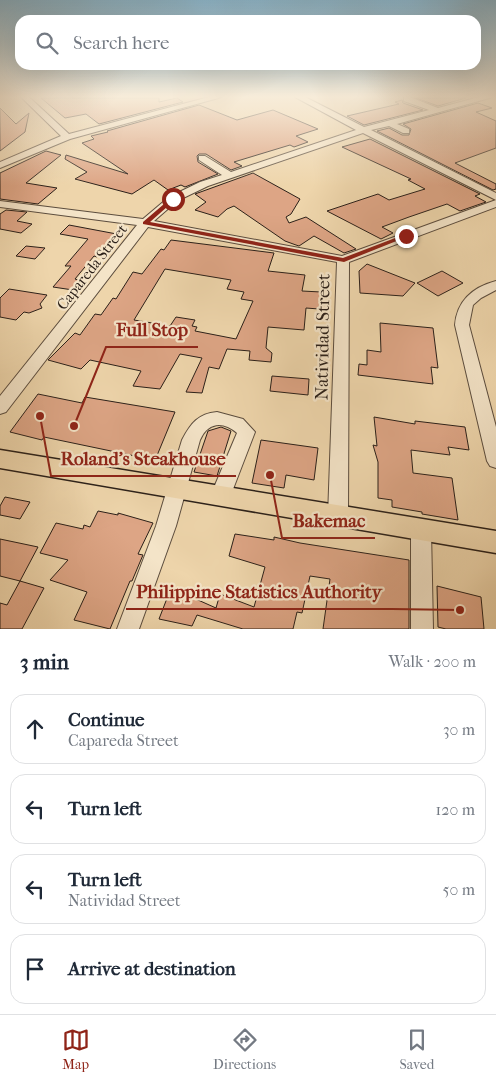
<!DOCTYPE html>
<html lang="en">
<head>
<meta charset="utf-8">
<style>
	:root { --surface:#fff; --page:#f2f2f3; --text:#1f2937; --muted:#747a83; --line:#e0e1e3; --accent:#8f2418 }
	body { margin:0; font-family:"IM FELL French Canon",serif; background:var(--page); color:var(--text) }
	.stop { position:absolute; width:15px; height:15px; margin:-11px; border:4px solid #8f2418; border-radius:50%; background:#fff }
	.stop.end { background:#8f2418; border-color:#fff; box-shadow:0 1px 5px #0008 }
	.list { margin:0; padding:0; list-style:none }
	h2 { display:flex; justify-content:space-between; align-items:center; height:65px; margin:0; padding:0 20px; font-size:21px }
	h2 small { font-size:16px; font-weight:400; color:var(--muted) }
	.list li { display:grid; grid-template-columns:32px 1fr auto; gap:15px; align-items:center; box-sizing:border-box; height:70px; margin:0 10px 10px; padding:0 10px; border:1px solid var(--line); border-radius:15px }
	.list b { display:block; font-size:19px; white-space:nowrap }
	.list p { margin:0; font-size:16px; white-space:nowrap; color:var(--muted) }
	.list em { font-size:16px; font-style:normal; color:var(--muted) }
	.icon { flex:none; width:28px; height:28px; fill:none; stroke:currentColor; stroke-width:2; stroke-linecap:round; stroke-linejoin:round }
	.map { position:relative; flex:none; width:496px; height:629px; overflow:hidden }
	.search { position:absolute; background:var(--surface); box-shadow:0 5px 20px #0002; left:15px; right:15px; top:15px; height:55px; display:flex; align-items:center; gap:12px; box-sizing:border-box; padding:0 18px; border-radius:15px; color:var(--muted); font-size:19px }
	.sheet { height:385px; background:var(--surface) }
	nav { display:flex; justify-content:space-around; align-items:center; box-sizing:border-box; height:70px; border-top:1px solid var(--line); background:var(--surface); font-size:14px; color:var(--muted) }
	nav a { display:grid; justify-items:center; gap:2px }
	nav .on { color:var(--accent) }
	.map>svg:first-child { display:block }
	.building { fill:#dda585; stroke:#2b2019; fill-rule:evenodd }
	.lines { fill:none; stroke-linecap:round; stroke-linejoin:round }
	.minor-casing { stroke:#5c4d3e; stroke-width:2 }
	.major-casing { stroke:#2b2019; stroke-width:3 }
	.minor { fill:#f4e4c8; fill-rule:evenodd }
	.major { fill:#eed5ab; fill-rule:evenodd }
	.route { fill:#8f2418 }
	.labels { text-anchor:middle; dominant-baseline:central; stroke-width:4.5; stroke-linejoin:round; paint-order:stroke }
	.far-street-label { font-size:15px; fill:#2b2019; stroke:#f4e4c8 }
	.street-label { font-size:18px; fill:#2b2019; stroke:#f4e4c8 }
	.leader { fill:none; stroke:#8f2418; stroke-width:2 }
	.callout-dot { fill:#8f2418; stroke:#f4e4c8; stroke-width:2 }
	.callout-label { font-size:19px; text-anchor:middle; font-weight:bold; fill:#8f2418; stroke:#f4e4c8; stroke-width:4.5; stroke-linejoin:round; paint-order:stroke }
</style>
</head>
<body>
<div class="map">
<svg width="496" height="629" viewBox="0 0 496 629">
	<rect width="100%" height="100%" fill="#eed5ab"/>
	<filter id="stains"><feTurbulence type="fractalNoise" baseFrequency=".004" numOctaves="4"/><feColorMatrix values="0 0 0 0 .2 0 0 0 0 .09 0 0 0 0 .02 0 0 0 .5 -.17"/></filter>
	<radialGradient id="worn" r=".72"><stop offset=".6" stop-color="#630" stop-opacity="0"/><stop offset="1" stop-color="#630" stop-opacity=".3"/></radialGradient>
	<path class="building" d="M 41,98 L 159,98 L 159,102 L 177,98 L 183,102 L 99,124 L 86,114 L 65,118 Z
		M 416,98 L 466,98 L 438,106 Z
		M 402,100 L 403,103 L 423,110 L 364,125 L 347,116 L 399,104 L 395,102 Z
		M 478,103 L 492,108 L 476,112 L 496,121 L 496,148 L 455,163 L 496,184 L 496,189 L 493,190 L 377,131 L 389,128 L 402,135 L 409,135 L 411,129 L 403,124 Z
		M 199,105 L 237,120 L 273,110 L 318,129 L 296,136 L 308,142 L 294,147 L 290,145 L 234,162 L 242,166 L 231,170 L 206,154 L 199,154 L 197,156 L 198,162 L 218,174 L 185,187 L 181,185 L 168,190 L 154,180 L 132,194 L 75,179 L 87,172 L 65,159 L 66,155 L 128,174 L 82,143 L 94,139 L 91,136 L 108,132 L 107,131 Z
		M 0,108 L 16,124 L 29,113 L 25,132 L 0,151 Z
		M 370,139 L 480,194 L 475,196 L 486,202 L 460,211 L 447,204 L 409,217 L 382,227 L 393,233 L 381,239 L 327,211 L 378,194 L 389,200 L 425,189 L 408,180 L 411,179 L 342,147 Z
		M 46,151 L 61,155 L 26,183 L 57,188 L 38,204 L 0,199 L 0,173 Z
		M 253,173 L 300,199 L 291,214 L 286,217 L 289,223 L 306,217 L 356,249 L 344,253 L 314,236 L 299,246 L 296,245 L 285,241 L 234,206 L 227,209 L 218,217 L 195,210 L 206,202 L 195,194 Z
		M 6,210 L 27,212 L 17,221 L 32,224 L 21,233 L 0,229 L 0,214 Z
		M 69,225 L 122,235 L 97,257 L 94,256 L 75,279 L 82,281 L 73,290 L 53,287 L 71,266 L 65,266 L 88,239 L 60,234 Z
		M 171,240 L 274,253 L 268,271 L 305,275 L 302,291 L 321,292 L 319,309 L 306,308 L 304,330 L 268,327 L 266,348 L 272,353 L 271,362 L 249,360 L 250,351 L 227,349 L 219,369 L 209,367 L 202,393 L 186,392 L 202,358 L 180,354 L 160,389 L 133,386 L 141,371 L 90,360 L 81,369 L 48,360 L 75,333 L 80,335 L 95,314 L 101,315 L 113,298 L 116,299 L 133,272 L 142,274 L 161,249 L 164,250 ZM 165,269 L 231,280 L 227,289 L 244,292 L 241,299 L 253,301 L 236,339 L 195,331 L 197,327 L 192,326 L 195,320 L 176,317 L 170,326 L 134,320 Z
		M 26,246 L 45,248 L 35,259 L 16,256 Z
		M 367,264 L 415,283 L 403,296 L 360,293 L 359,271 Z
		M 442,271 L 463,283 L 438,296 L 417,283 Z
		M 9,289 L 47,295 L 40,304 L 42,308 L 29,313 L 24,312 L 16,320 L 0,317 L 0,298 Z
		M 380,323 L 433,328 L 438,368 L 431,367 L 433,384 L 358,375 L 359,364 L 367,365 L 367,350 L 381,352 Z
		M 272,376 L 309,379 L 308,395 L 270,391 Z
		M 38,394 L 82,403 L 85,397 L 175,412 L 156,458 L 136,454 L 135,456 L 44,437 L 42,440 L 10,432 Z
		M 374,417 L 415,424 L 415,421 L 465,427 L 469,450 L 448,447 L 450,455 L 411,450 L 413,473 L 452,478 L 458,520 L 422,514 L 422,512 L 392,507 L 392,500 L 378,498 L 378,462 L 373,445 L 377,446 Z
		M 221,427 L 231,431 L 217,476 L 194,472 L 208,431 Z
		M 261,440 L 318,448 L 314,480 L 286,475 L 284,488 L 252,483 Z
		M 5,497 L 30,502 L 20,519 L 0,515 L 0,506 Z
		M 98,511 L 118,515 L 118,513 L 153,523 L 138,554 L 143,555 L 140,562 L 132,581 L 130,581 L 110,629 L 74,620 L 87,592 L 50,580 L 68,560 L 40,553 L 56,523 L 83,529 L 84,525 L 90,527 Z
		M 235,534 L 274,540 L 274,537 L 300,543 L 409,560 L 409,629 L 323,629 L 330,579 L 310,576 L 302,613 L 297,612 L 293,629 L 243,629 L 197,615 L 192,626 L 159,619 L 171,588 L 216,608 L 220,594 L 254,607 L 265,567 L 229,556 Z
		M 0,539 L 38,547 L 20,581 L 0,576 Z
		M 20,581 L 44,588 L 22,629 L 0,629 L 0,603 L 7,605 Z
		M 437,586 L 481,597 L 484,629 L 446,629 L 438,627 Z"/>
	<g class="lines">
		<g class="minor-casing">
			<path id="minor" d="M 21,97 L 29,97 L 69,134 L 209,97 L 222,97 L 70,139 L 0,168 L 0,162 L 61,136 Z
				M 295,97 L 305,97 L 364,127 L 429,110 L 404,101 L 404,97 L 410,97 L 438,108 L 479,97 L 493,97 L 397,124 L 409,129 L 409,133 L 403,133 L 389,126 L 371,130 L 496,193 L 496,207 L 349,262 L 348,517 L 345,523 L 338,526 L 331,523 L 328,517 L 337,262 L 148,227 L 6,412 L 0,414 L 0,396 L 137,225 L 0,207 L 0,201 L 143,219 L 169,197 L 200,182 L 222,175 L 199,160 L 199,156 L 205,156 L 231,172 L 356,130 ZM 363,133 L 496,200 L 342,256 L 154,221 L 177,201 L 208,186 Z
				M 496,281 L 496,290 L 481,298 L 473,305 L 469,325 L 496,427 L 496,468 L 490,466 L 487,461 L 455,325 C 457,301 473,287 496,281 Z
				M 217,412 L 243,419 L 255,432 L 230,497 L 227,503 L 220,505 L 213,503 L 210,497 L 237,433 C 223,421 208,422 200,440 L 176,526 L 139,629 L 117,629 L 156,526 L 182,440 C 191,423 198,414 217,412 Z
				M 421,521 L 428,523 L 431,530 L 433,629 L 411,629 L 411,530 L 414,523 Z"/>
		</g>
		<g class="major-casing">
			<path id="major" d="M 0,450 L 496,531 L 496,553 L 0,468 Z"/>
		</g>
		<use href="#minor" class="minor"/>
		<use href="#major" class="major"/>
	</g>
	<linearGradient id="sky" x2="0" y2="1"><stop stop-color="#88b6cf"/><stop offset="0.52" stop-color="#f7ecd9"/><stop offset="1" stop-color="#f7ecd9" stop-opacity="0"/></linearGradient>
	<rect width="496" height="186" fill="url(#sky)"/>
	<path class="route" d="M 171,198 L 176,199 L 150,222 L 343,258 L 403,235 L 409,236 L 344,262 L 143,224 L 143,222 Z"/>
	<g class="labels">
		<g class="far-street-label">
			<text transform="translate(92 267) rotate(-52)">Capareda Street</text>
		</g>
		<g class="street-label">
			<text transform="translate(323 337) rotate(-89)">Natividad Street</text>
		</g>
	</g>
	<path class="leader" d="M74 426L106 347H198M40 416L51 476H236M270 475L282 538H375M460 610L392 609H126"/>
	<g class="callout-dot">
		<circle cx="74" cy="426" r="5"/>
		<circle cx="40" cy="416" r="5"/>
		<circle cx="270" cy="475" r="5"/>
		<circle cx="460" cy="610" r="5"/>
	</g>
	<g class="callout-label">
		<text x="152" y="336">Full Stop</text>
		<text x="143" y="465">Roland's Steakhouse</text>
		<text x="329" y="527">Bakemac</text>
		<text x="259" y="598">Philippine Statistics Authority</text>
	</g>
	<rect width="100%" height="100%" filter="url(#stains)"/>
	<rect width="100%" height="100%" fill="url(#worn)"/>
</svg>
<div class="stop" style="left:173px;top:199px"></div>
<div class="stop end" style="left:406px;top:236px"></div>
<div class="search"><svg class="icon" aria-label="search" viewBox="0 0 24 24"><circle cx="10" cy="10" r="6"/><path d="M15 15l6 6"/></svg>Search here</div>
</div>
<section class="sheet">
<h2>3 min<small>Walk · 200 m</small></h2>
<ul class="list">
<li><svg class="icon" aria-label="ahead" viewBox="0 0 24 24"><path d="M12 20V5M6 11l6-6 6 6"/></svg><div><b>Continue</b><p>Capareda Street</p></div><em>30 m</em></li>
<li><svg class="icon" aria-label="left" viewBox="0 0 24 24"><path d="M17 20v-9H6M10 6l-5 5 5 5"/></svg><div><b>Turn left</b></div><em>120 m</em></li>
<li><svg class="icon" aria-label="left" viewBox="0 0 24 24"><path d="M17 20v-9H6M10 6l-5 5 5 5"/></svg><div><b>Turn left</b><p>Natividad Street</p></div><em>50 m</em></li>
<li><svg class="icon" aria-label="arrive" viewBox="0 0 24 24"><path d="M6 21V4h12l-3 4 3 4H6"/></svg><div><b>Arrive at destination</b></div></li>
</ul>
</section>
<nav>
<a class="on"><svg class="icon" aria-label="map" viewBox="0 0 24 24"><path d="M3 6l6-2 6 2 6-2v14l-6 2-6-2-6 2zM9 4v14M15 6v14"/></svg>Map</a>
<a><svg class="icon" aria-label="directions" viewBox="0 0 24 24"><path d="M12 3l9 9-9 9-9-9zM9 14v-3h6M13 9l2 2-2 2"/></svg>Directions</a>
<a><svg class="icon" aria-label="saved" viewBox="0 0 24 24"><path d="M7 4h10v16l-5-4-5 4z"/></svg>Saved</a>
</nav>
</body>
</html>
